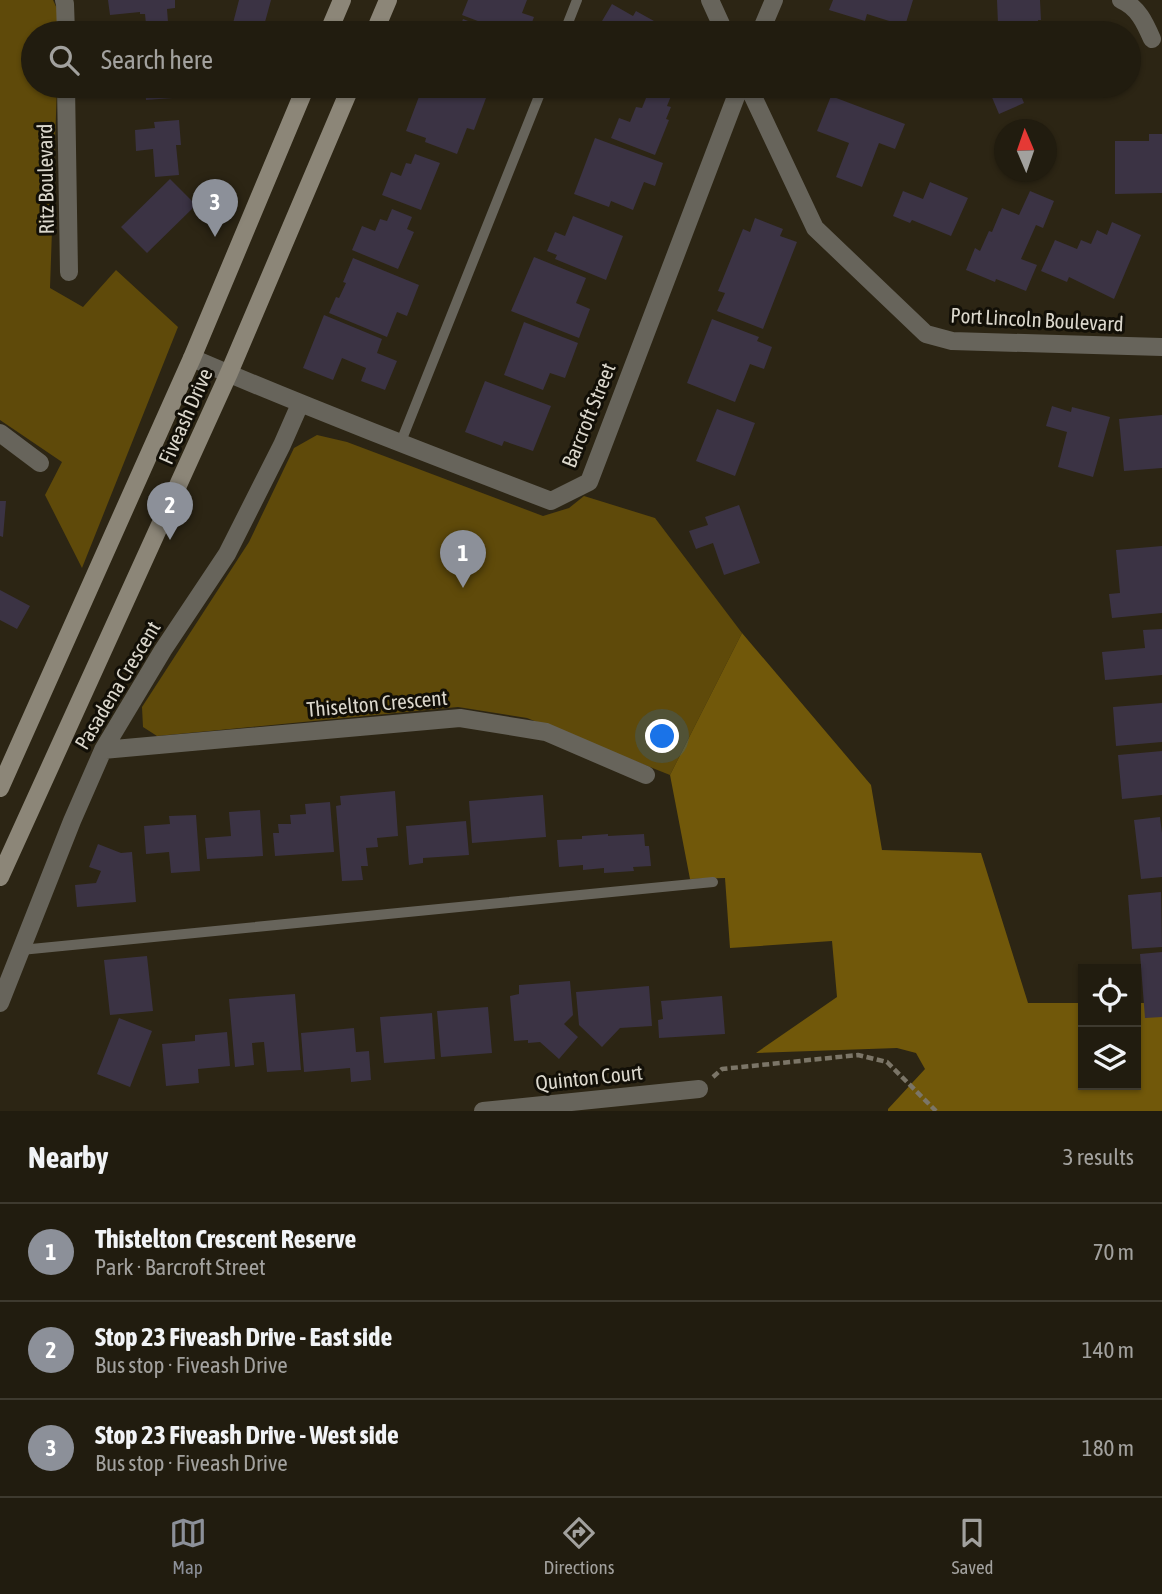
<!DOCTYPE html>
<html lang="en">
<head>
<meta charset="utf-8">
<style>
	:root { --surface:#211c0f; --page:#292518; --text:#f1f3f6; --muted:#a2a19e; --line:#3e3a2f; --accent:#8c9099 }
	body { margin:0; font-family:"Asap Condensed",sans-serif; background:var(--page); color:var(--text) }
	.controls { position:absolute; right:21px; bottom:21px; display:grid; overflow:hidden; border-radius:0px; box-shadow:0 2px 5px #0004 }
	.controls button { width:63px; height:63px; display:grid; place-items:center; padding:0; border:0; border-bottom:2px solid var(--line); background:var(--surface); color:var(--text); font:35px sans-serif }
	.compass { position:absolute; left:994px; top:119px; width:63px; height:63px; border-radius:50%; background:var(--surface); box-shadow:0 2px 5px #0004; rotate:358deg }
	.you { position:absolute; left:663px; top:737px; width:24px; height:24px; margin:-18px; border:5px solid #fff; border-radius:50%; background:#1a73e8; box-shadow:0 0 0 10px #1a73e833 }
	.badge { display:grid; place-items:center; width:46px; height:46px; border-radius:50%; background:var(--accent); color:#fff; font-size:23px; font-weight:700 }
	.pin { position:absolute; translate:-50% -58px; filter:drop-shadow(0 2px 4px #0008) }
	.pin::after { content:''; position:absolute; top:37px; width:24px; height:21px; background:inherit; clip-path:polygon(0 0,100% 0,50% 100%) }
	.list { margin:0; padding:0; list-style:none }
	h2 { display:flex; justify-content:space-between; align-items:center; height:91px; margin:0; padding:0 28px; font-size:30px }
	h2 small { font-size:23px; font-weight:400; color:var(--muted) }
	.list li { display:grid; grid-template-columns:46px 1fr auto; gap:21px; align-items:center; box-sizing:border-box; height:98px; padding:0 28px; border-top:2px solid var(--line) }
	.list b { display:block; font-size:26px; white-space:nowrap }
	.list p { margin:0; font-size:23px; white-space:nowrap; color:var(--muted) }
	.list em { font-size:23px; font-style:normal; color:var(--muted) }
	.icon { flex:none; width:38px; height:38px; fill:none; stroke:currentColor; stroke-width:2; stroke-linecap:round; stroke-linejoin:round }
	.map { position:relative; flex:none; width:1162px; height:1111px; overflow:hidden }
	.search { position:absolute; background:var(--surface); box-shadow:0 2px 5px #0004; left:21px; right:21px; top:21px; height:77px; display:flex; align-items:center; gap:18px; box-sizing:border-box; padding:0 24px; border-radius:38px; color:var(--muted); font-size:26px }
	.sheet { height:385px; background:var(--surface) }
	nav { display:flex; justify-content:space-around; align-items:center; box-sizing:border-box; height:98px; border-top:2px solid var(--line); background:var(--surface); font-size:19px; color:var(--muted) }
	nav a { display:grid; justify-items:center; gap:4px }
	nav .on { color:var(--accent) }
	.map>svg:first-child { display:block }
	.green { fill:#5f4a0a }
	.forest { fill:#71580a }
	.building { fill:#3b3344 }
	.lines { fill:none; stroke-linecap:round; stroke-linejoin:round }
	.path { stroke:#7b7567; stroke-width:4.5; stroke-dasharray:7 3.5; stroke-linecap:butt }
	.lane { stroke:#67645b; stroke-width:10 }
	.street { stroke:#67645b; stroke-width:18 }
	.secondary { stroke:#8c8678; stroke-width:18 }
	.labels { text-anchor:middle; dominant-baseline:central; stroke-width:6; stroke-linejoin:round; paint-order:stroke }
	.street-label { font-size:21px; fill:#dbd7cc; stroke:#120f07 }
</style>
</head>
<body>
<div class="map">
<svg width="1162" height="1111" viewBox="0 0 1162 1111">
	<rect width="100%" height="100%" fill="#2c2514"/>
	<path class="green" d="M 0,0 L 53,0 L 59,13 L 58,33 L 33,33 L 33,86 L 57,86 L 50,288 L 83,307 L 116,270 L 178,327 L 82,568 L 45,495 L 62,462 L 0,420 Z
		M 317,435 L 347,442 L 543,516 L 569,508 L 584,496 L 655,518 L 742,633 L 670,775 L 527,718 L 458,707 L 157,736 L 143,727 L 142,707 L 249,542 L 294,448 Z"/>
	<path class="forest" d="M 742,633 L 871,785 L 882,850 L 981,853 L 1028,1003 L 1083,1003 L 1083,1085 L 1136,1085 L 1136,1003 L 1162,1003 L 1162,1111 L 888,1111 L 888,1109 L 925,1069 L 916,1053 L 897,1048 L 756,1053 L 837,997 L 832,941 L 730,948 L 725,878 L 690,879 L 670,775 Z"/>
	<path class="building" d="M 108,0 L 175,0 L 175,8 L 167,9 L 168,22 L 146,24 L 145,14 L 140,14 L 140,12 L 110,15 Z
		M 239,0 L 271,0 L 262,33 L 232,27 Z
		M 468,0 L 527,0 L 522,13 L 534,17 L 528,33 L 509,33 L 462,15 Z
		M 833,0 L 913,0 L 905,26 L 867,14 L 865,21 L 829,10 Z
		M 997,0 L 1040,0 L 1041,20 L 1038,20 L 1038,27 L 1010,28 L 1010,24 L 998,24 Z
		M 612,4 L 633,16 L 636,11 L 663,26 L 660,31 L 663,33 L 595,33 Z
		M 463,19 L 499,33 L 458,33 Z
		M 826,26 L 844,33 L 823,33 Z
		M 145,86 L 185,86 L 186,97 L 146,100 Z
		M 423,86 L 453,86 L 486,98 L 474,130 L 467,128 L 457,154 L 425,142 L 426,138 L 406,131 Z
		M 467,86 L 494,86 L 491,95 Z
		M 982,86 L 1017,86 L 1024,103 L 999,114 L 991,95 L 987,97 Z
		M 650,88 L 671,96 L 667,106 L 671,107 L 666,119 L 669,120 L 655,155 L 611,138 L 619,118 L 630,122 L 636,107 L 642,108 Z
		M 831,96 L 905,124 L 895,149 L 879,143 L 862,187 L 836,177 L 849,143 L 817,131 Z
		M 179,120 L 181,145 L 176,145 L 179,175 L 155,177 L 153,149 L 136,151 L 135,130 L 155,128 L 154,122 Z
		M 1149,134 L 1162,134 L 1162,193 L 1115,194 L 1115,141 L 1149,141 Z
		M 595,138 L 663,163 L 655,186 L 644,182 L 633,210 L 611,201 L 609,207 L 574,194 Z
		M 415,154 L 440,163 L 421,210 L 382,195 L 391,172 L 401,176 L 406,163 L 411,164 Z
		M 170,179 L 196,205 L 147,253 L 121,227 Z
		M 930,182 L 968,198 L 951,236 L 912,220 L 910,223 L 893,216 L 903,191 L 923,199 Z
		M 1030,191 L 1054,201 L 1043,228 L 1036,225 L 1021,259 L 1037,265 L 1026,291 L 996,279 L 995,282 L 966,270 L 975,248 L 980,251 L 989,231 L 992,232 L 1002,208 L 1019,215 Z
		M 392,209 L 412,217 L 407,229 L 414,232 L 398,269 L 352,250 L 362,226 L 375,231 L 380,219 L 387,221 Z
		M 573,216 L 623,236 L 606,280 L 555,259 L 557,255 L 547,251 L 555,232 L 565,236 Z
		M 755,218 L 783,229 L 780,236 L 797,242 L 763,329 L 717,311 L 725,293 L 718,291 L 743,229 L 750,232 Z
		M 1112,222 L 1141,235 L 1114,299 L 1069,277 L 1067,282 L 1041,271 L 1055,240 L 1077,249 L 1081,240 L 1091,244 L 1097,230 L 1107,235 Z
		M 534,257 L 586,278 L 576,303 L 590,309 L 579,338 L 511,311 Z
		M 353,258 L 419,285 L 407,316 L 397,312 L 387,337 L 329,313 L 336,297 L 339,298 L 346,283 L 343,282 Z
		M 324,315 L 382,339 L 377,353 L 397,361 L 385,390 L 361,381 L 366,368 L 342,358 L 333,380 L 303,368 Z
		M 712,319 L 759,337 L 757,341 L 772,347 L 764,369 L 750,364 L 735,402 L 687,383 Z
		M 524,322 L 578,343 L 565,378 L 550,373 L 543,390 L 504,375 Z
		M 485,381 L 551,406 L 533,451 L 504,441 L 502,446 L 465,432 Z
		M 1052,406 L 1071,412 L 1072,407 L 1110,417 L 1093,477 L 1058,467 L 1067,432 L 1046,426 Z
		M 717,409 L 755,423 L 735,476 L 696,461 Z
		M 1162,415 L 1162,468 L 1124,471 L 1119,419 Z
		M 0,501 L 6,501 L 3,537 L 0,536 Z
		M 739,505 L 760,563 L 724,575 L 713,543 L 696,549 L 689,531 L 708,525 L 705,517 Z
		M 1162,546 L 1162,613 L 1112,618 L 1109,594 L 1120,593 L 1116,550 Z
		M 0,590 L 30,606 L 17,629 L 0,620 Z
		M 1162,629 L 1162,675 L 1105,680 L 1102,652 L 1145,648 L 1143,630 Z
		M 1162,703 L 1162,742 L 1116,746 L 1113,707 Z
		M 1162,751 L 1162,795 L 1122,799 L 1118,755 Z
		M 395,791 L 398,836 L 377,838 L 378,847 L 366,848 L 368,866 L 361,866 L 363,880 L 342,881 L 336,806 L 341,805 L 340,796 Z
		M 543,795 L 546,837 L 472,843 L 469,801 Z
		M 330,802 L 334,852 L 275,856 L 273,833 L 279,833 L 278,824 L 291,824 L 290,815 L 306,814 L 305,804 Z
		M 260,810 L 263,856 L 207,859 L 205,838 L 231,836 L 229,812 Z
		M 196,815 L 200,871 L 171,873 L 169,852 L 146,854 L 144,826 L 170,824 L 169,816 Z
		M 1160,817 L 1162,833 L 1162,877 L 1141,879 L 1134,820 Z
		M 466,821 L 469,855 L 423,858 L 423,863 L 409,865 L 406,826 Z
		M 608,834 L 608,836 L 644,834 L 645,846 L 649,846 L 651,866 L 633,867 L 634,871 L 604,873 L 604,868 L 583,870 L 583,865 L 559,867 L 557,840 L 582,839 L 582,836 Z
		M 98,844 L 121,853 L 132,852 L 136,902 L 77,907 L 75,885 L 96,883 L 101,871 L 89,867 Z
		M 1161,892 L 1162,947 L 1132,949 L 1128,895 Z
		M 1162,952 L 1162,1017 L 1145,1018 L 1140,954 Z
		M 147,956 L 153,1011 L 110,1015 L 104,960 Z
		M 570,981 L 573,1015 L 564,1024 L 578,1037 L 559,1059 L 540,1042 L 528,1043 L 528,1040 L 514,1041 L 510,996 L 519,994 L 519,985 Z
		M 649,986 L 652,1026 L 620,1028 L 602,1047 L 579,1025 L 576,992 Z
		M 295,994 L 301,1070 L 267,1072 L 264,1042 L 252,1043 L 254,1065 L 235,1067 L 229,999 Z
		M 722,996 L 725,1034 L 659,1038 L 658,1020 L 663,1019 L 661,1001 Z
		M 488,1007 L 492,1053 L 441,1057 L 437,1011 Z
		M 432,1013 L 435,1059 L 384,1063 L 380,1017 Z
		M 119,1018 L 152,1031 L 130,1087 L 97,1074 Z
		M 354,1028 L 356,1052 L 369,1051 L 371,1080 L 351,1082 L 350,1068 L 304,1072 L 301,1033 Z
		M 227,1032 L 230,1066 L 198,1069 L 199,1083 L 166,1086 L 162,1044 L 195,1041 L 195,1035 Z"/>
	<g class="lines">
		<path class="path" d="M 713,1077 L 722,1069 L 858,1055 L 887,1062 L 936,1111"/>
		<path class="lane" d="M 564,33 L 577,0
			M 400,444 L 543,86
			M 21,950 L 713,882"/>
		<path class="street" d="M 64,0 L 65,4 L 66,33
			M 710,0 L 725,33
			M 1121,0 C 1138,7 1145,23 1152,39
			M 760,33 L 774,0
			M 66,86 L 69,272
			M 748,86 L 815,228 L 926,334 L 952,341 L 1162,347
			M 192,358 C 311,409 431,455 551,501 L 589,482 L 740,86
			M 0,433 L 40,463
			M 103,750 L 460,718 L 546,732 L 646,775
			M 0,1003 L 72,821 L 103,750 L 163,650 L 227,554 L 282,445 L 300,404
			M 483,1111 L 699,1089"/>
		<path class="secondary" d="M 328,33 L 342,0
			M 374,33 L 388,0
			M 0,788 L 192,358 L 306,86
			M 0,877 L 229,373 L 351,86"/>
	</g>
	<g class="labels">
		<g class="street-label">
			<text transform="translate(45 179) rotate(-91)">Ritz Boulevard</text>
			<text transform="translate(1037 319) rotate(3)">Port Lincoln Boulevard</text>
			<text transform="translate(588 415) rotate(-68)">Barcroft Street</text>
			<text transform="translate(185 416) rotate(-66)">Fiveash Drive</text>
			<text transform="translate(117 685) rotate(-59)">Pasadena Crescent</text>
			<text transform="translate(377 703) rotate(-5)">Thiselton Crescent</text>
			<text transform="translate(589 1077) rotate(-6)">Quinton Court</text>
		</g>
	</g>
</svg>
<div class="controls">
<button><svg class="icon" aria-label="locate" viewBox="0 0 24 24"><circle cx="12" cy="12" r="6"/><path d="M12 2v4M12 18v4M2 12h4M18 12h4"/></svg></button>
<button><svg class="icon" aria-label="layers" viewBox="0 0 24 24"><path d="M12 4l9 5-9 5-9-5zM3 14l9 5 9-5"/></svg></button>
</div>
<svg class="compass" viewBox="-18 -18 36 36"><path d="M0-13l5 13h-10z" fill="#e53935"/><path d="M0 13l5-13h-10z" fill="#a2a19e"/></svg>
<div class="you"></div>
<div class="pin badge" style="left:463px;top:588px">1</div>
<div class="pin badge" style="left:170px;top:540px">2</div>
<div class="pin badge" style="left:215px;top:237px">3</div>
<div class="search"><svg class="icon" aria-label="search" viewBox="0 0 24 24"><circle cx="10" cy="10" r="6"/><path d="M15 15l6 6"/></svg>Search here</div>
</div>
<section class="sheet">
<h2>Nearby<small>3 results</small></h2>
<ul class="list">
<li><span class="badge">1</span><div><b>Thistelton Crescent Reserve</b><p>Park · Barcroft Street</p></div><em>70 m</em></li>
<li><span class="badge">2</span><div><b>Stop 23 Fiveash Drive - East side</b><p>Bus stop · Fiveash Drive</p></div><em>140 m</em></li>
<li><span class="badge">3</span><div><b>Stop 23 Fiveash Drive - West side</b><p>Bus stop · Fiveash Drive</p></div><em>180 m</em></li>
</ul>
</section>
<nav>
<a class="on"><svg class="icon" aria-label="map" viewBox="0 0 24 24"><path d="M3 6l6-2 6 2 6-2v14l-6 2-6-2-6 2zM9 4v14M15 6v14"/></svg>Map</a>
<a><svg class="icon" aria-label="directions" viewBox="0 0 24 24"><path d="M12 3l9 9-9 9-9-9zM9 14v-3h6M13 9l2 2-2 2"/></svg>Directions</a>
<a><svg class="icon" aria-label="saved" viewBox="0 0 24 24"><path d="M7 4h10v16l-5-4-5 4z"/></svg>Saved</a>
</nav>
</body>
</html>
